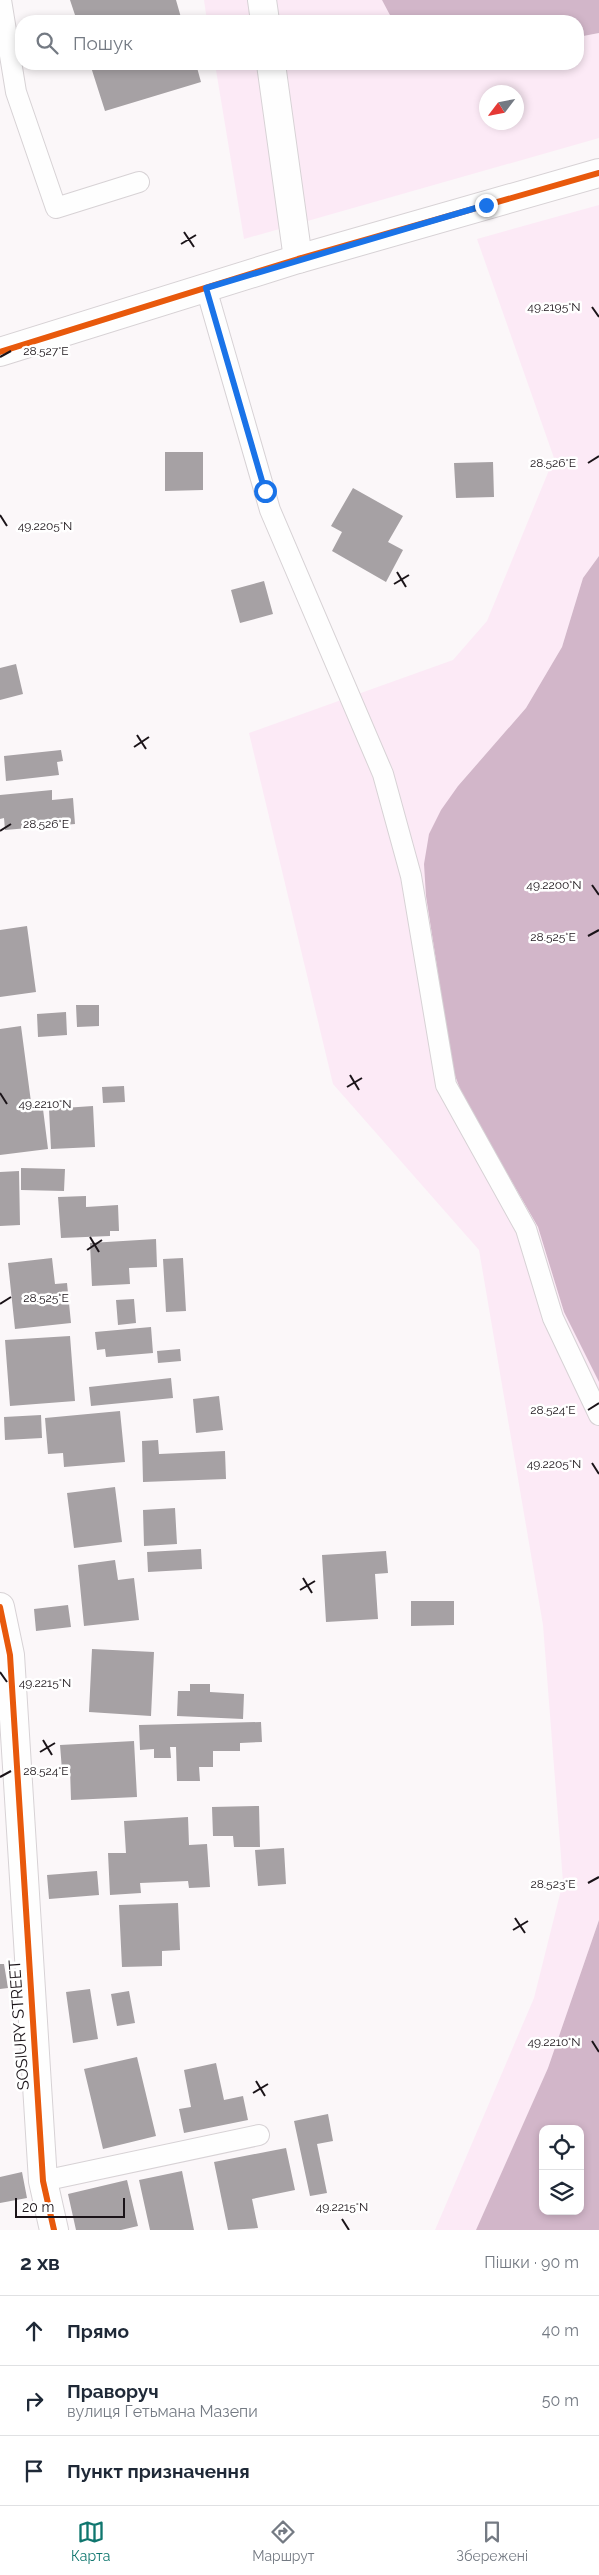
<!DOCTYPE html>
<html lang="uk">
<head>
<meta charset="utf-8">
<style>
	:root { --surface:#fff; --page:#f2f2f3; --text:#1f2937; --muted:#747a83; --line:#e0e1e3; --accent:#0f766e }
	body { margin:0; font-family:Raleway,sans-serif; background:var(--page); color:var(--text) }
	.controls { position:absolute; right:15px; bottom:15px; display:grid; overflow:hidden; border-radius:10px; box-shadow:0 2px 8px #0003 }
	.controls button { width:45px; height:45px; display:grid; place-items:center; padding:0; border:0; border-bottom:1px solid var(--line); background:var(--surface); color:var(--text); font:25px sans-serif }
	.compass { position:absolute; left:479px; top:85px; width:45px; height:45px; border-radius:50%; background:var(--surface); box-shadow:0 2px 8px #0003; rotate:238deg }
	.scale { position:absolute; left:15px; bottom:12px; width:110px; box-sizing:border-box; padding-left:5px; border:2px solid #1b1419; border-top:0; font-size:14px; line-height:18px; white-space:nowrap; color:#1b1419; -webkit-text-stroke:4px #fff; paint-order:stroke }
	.stop { position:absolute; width:15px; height:15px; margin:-11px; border:4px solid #1a73e8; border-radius:50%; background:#fff }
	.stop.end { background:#1a73e8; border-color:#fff; box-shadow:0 1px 5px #0008 }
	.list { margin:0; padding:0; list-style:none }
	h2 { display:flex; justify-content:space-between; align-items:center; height:65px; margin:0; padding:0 20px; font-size:21px }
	h2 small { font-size:16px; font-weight:400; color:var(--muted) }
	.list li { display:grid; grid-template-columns:32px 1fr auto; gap:15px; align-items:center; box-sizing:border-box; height:70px; padding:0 20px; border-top:1px solid var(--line) }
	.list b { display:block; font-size:19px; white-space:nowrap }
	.list p { margin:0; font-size:16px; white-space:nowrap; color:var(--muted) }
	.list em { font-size:16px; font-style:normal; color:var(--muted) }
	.icon { flex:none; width:28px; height:28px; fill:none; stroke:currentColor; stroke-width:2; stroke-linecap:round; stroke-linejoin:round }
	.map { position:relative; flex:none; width:599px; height:2230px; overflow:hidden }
	.search { position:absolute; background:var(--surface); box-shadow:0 2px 8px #0003; left:15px; right:15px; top:15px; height:55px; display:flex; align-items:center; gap:12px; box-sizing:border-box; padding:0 18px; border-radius:20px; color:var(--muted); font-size:19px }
	.sheet { height:275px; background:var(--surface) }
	nav { display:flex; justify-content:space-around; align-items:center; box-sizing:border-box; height:70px; border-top:1px solid var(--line); background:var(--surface); font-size:14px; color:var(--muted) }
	nav a { display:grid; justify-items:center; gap:2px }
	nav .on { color:var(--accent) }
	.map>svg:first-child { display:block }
	.green { fill:#fceaf6; fill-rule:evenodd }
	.water { fill:#d2b6c9; fill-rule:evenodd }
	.building { fill:#a6a1a4 }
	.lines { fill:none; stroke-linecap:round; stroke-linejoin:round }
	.lane-casing { stroke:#d7d2d5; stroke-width:22 }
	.street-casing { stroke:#d7d2d5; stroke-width:30 }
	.secondary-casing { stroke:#d7d2d5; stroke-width:30 }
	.lane { stroke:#fefefe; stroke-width:20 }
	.street { stroke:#fefefe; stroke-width:28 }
	.secondary { stroke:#fefefe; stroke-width:28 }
	.cycleway-casing { stroke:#fff; stroke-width:9 }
	.cycleway { stroke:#e8590c; stroke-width:6 }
	.route { stroke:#1a73e8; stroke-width:6 }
	.ticks { fill:none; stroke:#1b1419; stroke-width:2 }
	.labels { text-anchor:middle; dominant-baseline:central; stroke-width:5; stroke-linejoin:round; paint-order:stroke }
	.street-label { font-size:16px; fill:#1b1419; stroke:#fff }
	.ticks-label { font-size:12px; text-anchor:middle; fill:#1b1419; stroke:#fff; stroke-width:5; stroke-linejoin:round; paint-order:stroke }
</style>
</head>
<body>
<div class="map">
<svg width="599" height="2230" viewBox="0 0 599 2230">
	<rect width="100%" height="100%" fill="#fbf7f9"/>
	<path class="green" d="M 204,0 L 382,0 L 396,21 L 207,21 Z
		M 599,33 L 599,138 L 244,239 L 215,64 L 578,64 L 578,37 ZM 486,92 L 516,92 L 516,122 L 486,122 Z
		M 599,205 L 599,556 L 583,578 L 562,647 L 526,708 L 458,786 L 463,1097 L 538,1227 L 564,1312 L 599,1382 L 599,1920 L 548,2068 L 476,2230 L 435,2230 L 534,1998 L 563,1882 L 543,1625 L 479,1250 L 333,1084 L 249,733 L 453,660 L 487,621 L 554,458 L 477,239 Z"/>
	<path class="water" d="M 382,0 L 599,0 L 599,33 L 578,37 L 578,21 L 396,21 L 391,17 Z
		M 599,556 L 599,1382 L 564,1312 L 538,1227 L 463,1097 L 453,1070 L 426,896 L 424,864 L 429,834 L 441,810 L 458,786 L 526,708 L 562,647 L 583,578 Z
		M 599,1920 L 599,2230 L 476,2230 L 548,2068 ZM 543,2129 L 580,2129 L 580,2211 L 543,2211 Z"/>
	<path class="building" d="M 70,0 L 176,0 L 182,21 L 77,21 Z
		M 90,64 L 196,64 L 201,82 L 105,111 Z
		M 165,452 L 203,452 L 203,490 L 165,491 Z
		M 493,462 L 494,497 L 456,498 L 454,463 Z
		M 353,488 L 403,516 L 388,542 L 403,550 L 386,582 L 332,551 L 342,532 L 331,526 Z
		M 264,581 L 273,614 L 240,623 L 231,590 Z
		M 16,664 L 23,694 L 0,700 L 0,668 Z
		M 61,750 L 63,761 L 57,762 L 59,775 L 6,781 L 4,756 Z
		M 52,790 L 52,800 L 73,798 L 75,824 L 5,830 L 4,818 L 0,819 L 0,795 Z
		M 27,926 L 36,992 L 0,997 L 0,930 Z
		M 76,1005 L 99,1005 L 99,1026 L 77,1027 Z
		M 66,1012 L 67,1035 L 38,1037 L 37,1014 Z
		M 21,1026 L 31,1102 L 42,1101 L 48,1149 L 0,1155 L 0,1029 Z
		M 124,1086 L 125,1102 L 103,1103 L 102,1087 Z
		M 93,1106 L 95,1147 L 51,1149 L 49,1109 Z
		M 21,1168 L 65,1169 L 64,1191 L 21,1190 Z
		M 19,1171 L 20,1225 L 0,1226 L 0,1172 Z
		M 86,1196 L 86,1207 L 118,1205 L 119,1231 L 110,1231 L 110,1236 L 61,1238 L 58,1197 Z
		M 156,1239 L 157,1267 L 129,1268 L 130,1284 L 92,1286 L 90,1243 Z
		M 52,1258 L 55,1284 L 67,1283 L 71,1323 L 15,1329 L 8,1263 Z
		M 183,1258 L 186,1311 L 166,1312 L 163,1259 Z
		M 134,1299 L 136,1323 L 118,1325 L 116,1300 Z
		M 151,1327 L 153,1353 L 106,1357 L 105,1349 L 97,1350 L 95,1332 Z
		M 70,1336 L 75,1401 L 10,1406 L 5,1340 Z
		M 180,1349 L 181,1361 L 158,1363 L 157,1351 Z
		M 171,1378 L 173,1398 L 91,1406 L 89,1387 Z
		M 219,1396 L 223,1430 L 196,1433 L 193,1399 Z
		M 120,1411 L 125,1462 L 64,1467 L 63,1453 L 48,1454 L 45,1418 Z
		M 41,1415 L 42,1438 L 5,1440 L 4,1417 Z
		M 158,1440 L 159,1454 L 225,1451 L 226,1479 L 143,1482 L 142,1441 Z
		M 115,1487 L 122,1542 L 74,1548 L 67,1493 Z
		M 175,1508 L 177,1544 L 144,1546 L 143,1510 Z
		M 201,1549 L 202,1569 L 148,1572 L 147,1552 Z
		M 386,1551 L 388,1573 L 375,1574 L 378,1619 L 326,1622 L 322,1555 Z
		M 115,1560 L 118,1580 L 134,1578 L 139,1620 L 84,1626 L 78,1565 Z
		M 411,1601 L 454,1601 L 454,1625 L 411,1626 Z
		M 68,1605 L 71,1627 L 36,1631 L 34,1609 Z
		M 92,1649 L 154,1652 L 151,1716 L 89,1712 Z
		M 190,1684 L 210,1684 L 210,1692 L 244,1694 L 243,1719 L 177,1716 L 178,1691 L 190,1691 Z
		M 261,1722 L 262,1742 L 240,1743 L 240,1751 L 213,1751 L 213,1767 L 199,1767 L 200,1781 L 177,1781 L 176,1747 L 170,1747 L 171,1758 L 154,1758 L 154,1749 L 140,1750 L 139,1725 Z
		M 134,1741 L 137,1797 L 71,1800 L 70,1769 L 62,1770 L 60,1745 Z
		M 259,1806 L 260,1847 L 234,1847 L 233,1836 L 213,1836 L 212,1807 Z
		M 188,1817 L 189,1845 L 207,1844 L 210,1887 L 189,1888 L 188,1881 L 140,1883 L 141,1893 L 110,1895 L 108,1853 L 126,1853 L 124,1821 Z
		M 284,1848 L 286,1884 L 258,1886 L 255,1850 Z
		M 97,1871 L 99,1895 L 49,1899 L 47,1875 Z
		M 178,1903 L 180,1950 L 162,1951 L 162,1966 L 122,1967 L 119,1905 Z
		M 0,1964 L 4,1964 L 8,1988 L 0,1989 Z
		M 90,1989 L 98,2039 L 73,2043 L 66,1992 Z
		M 129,1991 L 135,2023 L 117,2026 L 111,1994 Z
		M 137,2057 L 156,2136 L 103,2149 L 84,2069 Z
		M 216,2063 L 224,2100 L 243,2096 L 248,2120 L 184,2133 L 179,2109 L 191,2107 L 184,2070 Z
		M 328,2114 L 333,2141 L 317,2144 L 327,2193 L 310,2196 L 294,2121 Z
		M 286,2148 L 295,2190 L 252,2199 L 258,2228 L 228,2230 L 214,2162 Z
		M 182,2171 L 194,2230 L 150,2230 L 139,2180 Z
		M 22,2172 L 27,2198 L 0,2203 L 0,2177 Z
		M 127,2180 L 138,2226 L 121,2230 L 76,2230 L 68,2194 Z"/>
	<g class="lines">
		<g class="lane-casing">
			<path id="lane" d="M 1,0 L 16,92 L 56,208 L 139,182
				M 206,288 L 270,510 L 383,774 L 411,876 L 446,1085 L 526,1229 L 553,1318 L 599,1415
				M 43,2181 L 259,2135"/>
		</g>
		<g class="street-casing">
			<path id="street" d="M 262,0 L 265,21
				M 271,64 L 298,259
				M 0,1607 L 10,1655 L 43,2181 L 54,2230"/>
		</g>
		<g class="secondary-casing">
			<path id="secondary" d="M 0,352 L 298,259 L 599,173"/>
		</g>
		<use href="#lane" class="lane"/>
		<use href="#street" class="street"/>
		<use href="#secondary" class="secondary"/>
		<g class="cycleway-casing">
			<path id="cycleway" d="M 0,352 L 298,259 L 599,173
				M 0,1607 L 10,1655 L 43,2181 L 54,2230"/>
		</g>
		<use href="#cycleway" class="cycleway"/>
	</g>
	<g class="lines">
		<path class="route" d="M 265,491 L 206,288 L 486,205"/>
	</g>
	<path class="ticks" d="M 184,232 L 194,247M 181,244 L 196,235M 592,307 L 599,317M 0,357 L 11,351M 588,463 L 599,456M 0,515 L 7,526M 397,572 L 406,587M 394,584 L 409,575M 137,735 L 146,749M 134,747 L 149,737M 0,831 L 11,824M 592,885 L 599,895M 588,936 L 599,930M 350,1075 L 359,1090M 347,1087 L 362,1078M 0,1093 L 7,1104M 90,1237 L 99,1252M 87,1250 L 102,1240M 0,1304 L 11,1297M 588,1410 L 599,1403M 592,1463 L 599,1474M 303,1578 L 312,1593M 300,1590 L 315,1581M 0,1672 L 7,1682M 43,1740 L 52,1755M 40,1752 L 55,1743M 0,1777 L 11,1771M 588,1883 L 599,1877M 515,1918 L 525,1933M 513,1930 L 528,1921M 592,2041 L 599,2052M 256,2081 L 265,2096M 253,2093 L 268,2084M 342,2219 L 349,2230"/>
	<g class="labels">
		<g class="street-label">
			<text transform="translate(19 2025) rotate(-94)">SOSIURY STREET</text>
		</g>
	</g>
	<g class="ticks-label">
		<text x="554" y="311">49.2195°N</text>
		<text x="46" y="355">28.527°E</text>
		<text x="553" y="467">28.526°E</text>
		<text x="45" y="530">49.2205°N</text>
		<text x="46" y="828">28.526°E</text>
		<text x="554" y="889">49.2200°N</text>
		<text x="553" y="941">28.525°E</text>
		<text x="45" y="1108">49.2210°N</text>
		<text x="46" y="1302">28.525°E</text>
		<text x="553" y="1414">28.524°E</text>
		<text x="554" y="1468">49.2205°N</text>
		<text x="45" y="1687">49.2215°N</text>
		<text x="46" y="1775">28.524°E</text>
		<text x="553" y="1888">28.523°E</text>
		<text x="554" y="2046">49.2210°N</text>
		<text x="342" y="2211">49.2215°N</text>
	</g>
</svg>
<div class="controls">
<button><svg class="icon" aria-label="locate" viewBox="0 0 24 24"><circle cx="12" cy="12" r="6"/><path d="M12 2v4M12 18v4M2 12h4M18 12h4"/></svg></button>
<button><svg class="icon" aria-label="layers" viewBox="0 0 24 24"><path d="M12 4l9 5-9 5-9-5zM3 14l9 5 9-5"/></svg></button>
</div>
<svg class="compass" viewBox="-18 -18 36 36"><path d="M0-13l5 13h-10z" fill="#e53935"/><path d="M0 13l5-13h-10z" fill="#747a83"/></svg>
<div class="scale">20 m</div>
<div class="stop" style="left:265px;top:491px"></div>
<div class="stop end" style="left:486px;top:205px"></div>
<div class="search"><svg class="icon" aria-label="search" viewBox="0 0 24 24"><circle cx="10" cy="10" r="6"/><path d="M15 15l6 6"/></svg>Пошук</div>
</div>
<section class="sheet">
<h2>2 хв<small>Пішки · 90 m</small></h2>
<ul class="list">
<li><svg class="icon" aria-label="ahead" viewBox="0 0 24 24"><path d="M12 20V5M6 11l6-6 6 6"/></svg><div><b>Прямо</b></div><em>40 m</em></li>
<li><svg class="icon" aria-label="right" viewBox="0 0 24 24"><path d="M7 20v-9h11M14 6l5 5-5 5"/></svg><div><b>Праворуч</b><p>вулиця Гетьмана Мазепи</p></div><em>50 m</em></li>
<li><svg class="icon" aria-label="arrive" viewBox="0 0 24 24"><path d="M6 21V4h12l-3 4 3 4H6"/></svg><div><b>Пункт призначення</b></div></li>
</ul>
</section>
<nav>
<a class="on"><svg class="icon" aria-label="map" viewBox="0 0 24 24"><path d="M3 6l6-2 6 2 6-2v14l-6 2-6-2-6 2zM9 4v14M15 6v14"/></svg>Карта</a>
<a><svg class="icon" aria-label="directions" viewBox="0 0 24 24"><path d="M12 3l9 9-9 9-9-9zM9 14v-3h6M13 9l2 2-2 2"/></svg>Маршрут</a>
<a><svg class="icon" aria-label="saved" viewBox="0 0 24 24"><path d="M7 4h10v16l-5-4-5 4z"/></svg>Збережені</a>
</nav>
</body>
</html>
